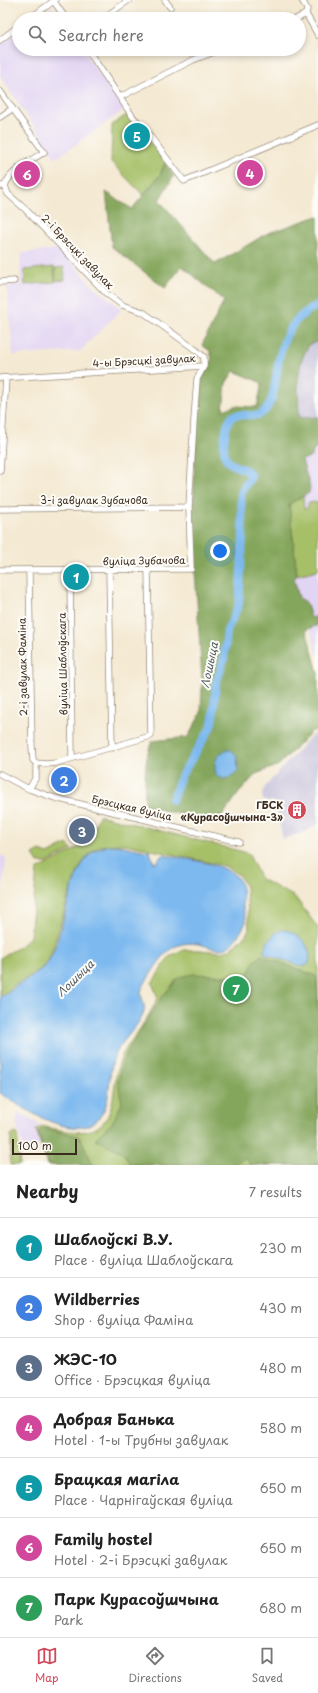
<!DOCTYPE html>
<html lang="en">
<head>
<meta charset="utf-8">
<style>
	:root { --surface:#fff; --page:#f2f2f2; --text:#222; --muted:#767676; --line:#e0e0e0; --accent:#d1495b }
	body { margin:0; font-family:"Playpen Sans",sans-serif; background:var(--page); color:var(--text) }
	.scale { position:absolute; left:12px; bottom:10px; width:65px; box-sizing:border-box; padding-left:4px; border:2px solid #3b2a1e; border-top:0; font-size:11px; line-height:14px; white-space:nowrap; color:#3b2a1e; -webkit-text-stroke:3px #fdfcf7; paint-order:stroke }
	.you { position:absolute; left:220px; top:551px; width:14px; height:14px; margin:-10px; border:3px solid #fff; border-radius:50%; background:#1a73e8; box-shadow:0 0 0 6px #1a73e833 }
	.badge { display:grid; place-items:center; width:26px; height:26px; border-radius:50%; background:var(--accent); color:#fff; font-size:13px; font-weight:700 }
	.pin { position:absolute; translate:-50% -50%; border:2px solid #fff; box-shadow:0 1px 4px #0006 }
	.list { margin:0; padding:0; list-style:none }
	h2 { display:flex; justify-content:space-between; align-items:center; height:52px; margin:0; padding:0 16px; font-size:17px }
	h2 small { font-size:13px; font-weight:400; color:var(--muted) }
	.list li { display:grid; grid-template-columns:26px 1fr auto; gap:12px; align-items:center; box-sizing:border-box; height:60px; padding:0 16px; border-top:1px solid var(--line) }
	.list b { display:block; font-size:15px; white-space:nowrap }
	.list p { margin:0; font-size:13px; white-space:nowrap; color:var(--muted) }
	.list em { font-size:13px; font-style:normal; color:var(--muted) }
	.icon { flex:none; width:22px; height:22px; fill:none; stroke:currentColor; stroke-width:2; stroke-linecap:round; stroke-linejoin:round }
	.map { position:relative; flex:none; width:318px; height:1165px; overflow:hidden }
	.search { position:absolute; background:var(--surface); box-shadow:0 2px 6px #0003; left:12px; right:12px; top:12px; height:44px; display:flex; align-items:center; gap:10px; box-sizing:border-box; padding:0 14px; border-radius:22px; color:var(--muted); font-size:15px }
	.sheet { height:472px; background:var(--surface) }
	nav { display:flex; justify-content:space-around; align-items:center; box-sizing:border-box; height:56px; border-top:1px solid var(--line); background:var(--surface); font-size:11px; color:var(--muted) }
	nav a { display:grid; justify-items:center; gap:2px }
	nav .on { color:var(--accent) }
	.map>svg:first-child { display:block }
	.built { fill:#e2d4f3 }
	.industrial { fill:#c5c0da }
	.green { fill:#a6c067; stroke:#707542 }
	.forest { fill:#84a65c; stroke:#60683d; fill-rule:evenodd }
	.water { fill:#7db9ef; stroke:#5c7286 }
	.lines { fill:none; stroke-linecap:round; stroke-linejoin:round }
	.river { stroke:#7db9ef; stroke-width:8 }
	.minor-casing { stroke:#988a78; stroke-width:7 }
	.minor { stroke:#fff; stroke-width:5.5 }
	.labels { text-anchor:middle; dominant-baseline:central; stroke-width:4; stroke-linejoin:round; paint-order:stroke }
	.street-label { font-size:10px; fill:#3b2a1e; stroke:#fdfcf7 }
	.poi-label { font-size:10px; font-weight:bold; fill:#3b2a1e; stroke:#fdfcf7; text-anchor:end }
	.water-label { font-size:11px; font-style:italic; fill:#525c67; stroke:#fdfcf7 }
</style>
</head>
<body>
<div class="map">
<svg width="318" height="1165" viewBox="0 0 318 1165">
	<rect width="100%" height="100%" fill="#fdfcf7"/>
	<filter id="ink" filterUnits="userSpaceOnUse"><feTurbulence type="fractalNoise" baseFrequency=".025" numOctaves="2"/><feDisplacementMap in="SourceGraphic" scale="8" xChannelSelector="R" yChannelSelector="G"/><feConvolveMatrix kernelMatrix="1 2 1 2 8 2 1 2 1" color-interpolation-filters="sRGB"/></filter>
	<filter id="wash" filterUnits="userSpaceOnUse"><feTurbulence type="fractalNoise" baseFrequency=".012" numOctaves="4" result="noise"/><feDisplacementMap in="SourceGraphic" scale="16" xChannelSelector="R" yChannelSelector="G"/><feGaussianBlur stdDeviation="0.9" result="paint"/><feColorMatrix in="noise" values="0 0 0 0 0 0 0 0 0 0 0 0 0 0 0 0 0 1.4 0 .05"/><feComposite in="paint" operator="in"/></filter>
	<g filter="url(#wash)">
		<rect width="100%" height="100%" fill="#f4e9d2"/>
		<path class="built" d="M 52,7 L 61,19 L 36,19 Z
			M 19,31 L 19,49 L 82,49 L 124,110 L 58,157 L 54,157 L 0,76 L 0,45 Z
			M 60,249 L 94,287 L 122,309 L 80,351 L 13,355 L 7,286 L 21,284 L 20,268 L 22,253 Z
			M 314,448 L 318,448 L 318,616 L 311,618 L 306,602 L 299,598 L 294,579 L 297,575 L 289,504 L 309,493 L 310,487 L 302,460 L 312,456 Z
			M 318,626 L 318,657 L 310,630 L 311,628 Z
			M 0,855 L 6,858 L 0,912 Z
			M 19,1112 L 41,1126 L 35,1129 L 40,1145 L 24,1150 L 16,1121 Z"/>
		<path class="industrial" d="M 318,342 L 318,417 L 299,418 L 300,362 L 304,351 L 311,343 Z
			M 318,733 L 318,824 L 305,832 L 283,839 L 274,801 L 267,802 L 263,800 L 262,795 L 265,787 L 313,734 Z"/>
		<path class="green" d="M 126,115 L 146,137 L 165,163 L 160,175 L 143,195 L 111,162 L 112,125 Z
			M 54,267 L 55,282 L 25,285 L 24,270 Z
			M 64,267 L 65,280 L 56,281 L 55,268 Z
			M 303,496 L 304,509 L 308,508 L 308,503 L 318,502 L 318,570 L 297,575 L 289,504 Z
			M 99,815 L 248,853 L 261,879 L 295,897 L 318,928 L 318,1165 L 47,1165 L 36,1130 L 42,1126 C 69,1132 105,1142 112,1103 C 115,1089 115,1075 120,1061 C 124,1049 132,1040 139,1030 C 146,1020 152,1009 158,998 L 152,983 L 169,957 L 182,950 L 200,950 L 222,952 L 229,950 L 246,935 L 249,929 L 246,887 L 239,875 L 225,866 L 125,844 C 116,844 105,844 97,848 C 74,860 64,917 55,942 C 53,948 51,956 47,962 C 39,973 26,978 15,985 C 8,990 10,993 0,995 L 0,958 L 19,947 L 30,937 L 37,870 L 89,842 Z
			M 67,844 L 72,849 L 47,863 L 38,863 L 33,855 L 40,851 L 48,854 Z
			M 17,1133 L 20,1165 L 10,1165 L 11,1135 Z"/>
		<path class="forest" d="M 165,163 L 174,176 L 159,200 L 215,264 L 268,233 L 318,216 L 318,342 L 311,343 C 294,363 299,393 299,418 L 318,417 L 318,448 L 314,448 L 312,456 L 302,460 L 310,487 L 309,493 L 289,504 L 297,575 L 294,579 L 299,598 L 306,602 L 311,618 L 318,616 L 318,625 L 306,630 L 318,672 L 318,730 L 312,731 L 279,765 L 256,774 L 239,793 L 217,823 L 145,806 C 145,785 143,760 152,741 L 188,737 L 201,713 L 202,680 L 193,539 L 195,433 L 201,382 L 212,359 L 210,351 L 202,345 L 224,301 L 182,266 L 165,288 L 112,247 L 106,192 L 132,209 L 160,175 ZM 234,371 L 262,383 L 257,407 L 234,406 L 223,410 L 226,383 Z
			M 261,955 L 316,976 L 318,999 L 318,1165 L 251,1165 L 245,1158 L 232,1165 L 131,1165 L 122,1152 L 95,1139 L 112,1123 L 122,1103 L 118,1083 L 123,1061 L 131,1045 L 162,997 L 179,977 L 194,974 L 247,977 L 253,963 Z
			M 42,1129 L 47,1129 L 78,1136 L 81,1139 L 93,1165 L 48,1165 L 38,1132 Z"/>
		<path class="water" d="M 228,750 L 231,750 L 237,756 L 238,770 L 233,776 L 224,779 L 217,776 C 212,765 216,753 228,750 Z
			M 111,845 L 123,846 L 150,852 L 154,863 L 157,862 L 161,856 L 164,855 C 183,859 229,863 239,880 C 244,889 242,898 243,907 C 244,912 246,917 246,922 C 243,929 232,946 226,948 C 218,951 207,946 199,944 C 173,940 165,953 152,972 C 148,978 144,984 141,991 C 140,998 146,1004 144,1011 C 139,1028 119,1041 113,1060 C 108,1076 111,1095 104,1110 C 84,1151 23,1108 0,1093 L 0,996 C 8,995 11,989 18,985 C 29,978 42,972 49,960 C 66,931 68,870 94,851 C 99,848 105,846 111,845 Z
			M 281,930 C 297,929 316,949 308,965 L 301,966 L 264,953 C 264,944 273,934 281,930 Z"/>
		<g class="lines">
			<path class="river" d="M 172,800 L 181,776 L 211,727 L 213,718 L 216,684 L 224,659 L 227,631 L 239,604 L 243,537 L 241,495 L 242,490 L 251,477 C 246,460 218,477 225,435 C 230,405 239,418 259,415 C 289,400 260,332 318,305"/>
		</g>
	</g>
	<g filter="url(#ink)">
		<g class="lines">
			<g class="minor-casing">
				<path id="minor" d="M 53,0 L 66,19
					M 165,0 L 170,7
					M 302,0 L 307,9 L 306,14 L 318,35
					M 29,19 L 55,0
					M 102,19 L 129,0
					M 296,19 L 306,14
					M 0,40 L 19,26
					M 87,49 L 133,117 L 146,131 L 184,181 L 318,125
					M 0,91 L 44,152 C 32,160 9,171 5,186
					M 120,97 L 193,60 L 222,49
					M 0,117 L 12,109
					M 0,186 L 5,186 L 8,194 L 25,209 L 107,294 L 122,305 L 143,312 L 196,350 L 204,357 L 204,366
					M 0,282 L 14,281
					M 0,378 L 204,366 L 197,379 L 194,420 L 189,507 L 191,569 L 0,570
					M 0,471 L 6,378
					M 0,509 L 189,507
					M 109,569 L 112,748
					M 29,570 L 32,747 L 33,760 L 36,763
					M 70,570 L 72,758
					M 0,774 L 29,789 L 55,798 L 239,842
					M 29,789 L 36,777 L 36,763 L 46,764 L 56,763 L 151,736 L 148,569"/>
			</g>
			<use href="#minor" class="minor"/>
		</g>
	</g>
	<defs>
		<g id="building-disc" transform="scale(1)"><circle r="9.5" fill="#d1495b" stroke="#fdfcf7"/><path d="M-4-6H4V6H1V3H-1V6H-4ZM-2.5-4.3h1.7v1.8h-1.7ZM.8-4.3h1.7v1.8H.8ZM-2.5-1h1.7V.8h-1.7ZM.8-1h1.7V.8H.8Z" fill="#fff"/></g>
	</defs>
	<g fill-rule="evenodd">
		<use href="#building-disc" x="297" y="810"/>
	</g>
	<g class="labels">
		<g class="street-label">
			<text transform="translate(78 251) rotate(46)">2-і Брэсцкі завулак</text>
			<text transform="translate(144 360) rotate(-3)">4-ы Брэсцкі завулак</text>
			<text x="94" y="499">3-і завулак Зубачова</text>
			<text transform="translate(144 560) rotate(-1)">вуліца Зубачова</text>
			<text transform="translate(62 664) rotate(-91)">вуліца Шаблоўскага</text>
			<text transform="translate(22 667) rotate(-91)">2-і завулак Фаміна</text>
			<text transform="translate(132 807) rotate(13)">Брэсцкая вуліца</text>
		</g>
		<g class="poi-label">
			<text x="283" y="804">ГБСК<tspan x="283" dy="12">«Курасоўшчына-3»</tspan></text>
		</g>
		<g class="water-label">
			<text transform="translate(209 665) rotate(-78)">Лошыца</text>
			<text transform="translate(75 978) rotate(-44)">Лошыца</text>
		</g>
	</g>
</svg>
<div class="scale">100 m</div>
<div class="you"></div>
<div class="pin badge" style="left:76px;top:577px;background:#0f9aa8">1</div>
<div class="pin badge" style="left:64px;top:780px;background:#3f7fe0">2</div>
<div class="pin badge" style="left:82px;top:831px;background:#5c6f8a">3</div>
<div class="pin badge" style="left:250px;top:173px;background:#d1479c">4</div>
<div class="pin badge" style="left:137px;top:136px;background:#0f9aa8">5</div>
<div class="pin badge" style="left:27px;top:174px;background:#d1479c">6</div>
<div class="pin badge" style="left:236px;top:989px;background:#2e9e5b">7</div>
<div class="search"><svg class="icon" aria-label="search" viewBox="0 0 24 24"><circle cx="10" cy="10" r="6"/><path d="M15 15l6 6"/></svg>Search here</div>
</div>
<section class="sheet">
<h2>Nearby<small>7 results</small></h2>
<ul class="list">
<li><span class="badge" style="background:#0f9aa8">1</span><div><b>Шаблоўскі В.У.</b><p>Place · вуліца Шаблоўскага</p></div><em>230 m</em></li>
<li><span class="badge" style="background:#3f7fe0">2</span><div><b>Wildberries</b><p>Shop · вуліца Фаміна</p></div><em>430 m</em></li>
<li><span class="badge" style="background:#5c6f8a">3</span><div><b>ЖЭС-10</b><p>Office · Брэсцкая вуліца</p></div><em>480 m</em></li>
<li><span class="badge" style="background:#d1479c">4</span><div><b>Добрая Банька</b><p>Hotel · 1-ы Трубны завулак</p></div><em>580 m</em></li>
<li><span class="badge" style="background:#0f9aa8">5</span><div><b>Брацкая магіла</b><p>Place · Чарнігаўская вуліца</p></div><em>650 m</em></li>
<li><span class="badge" style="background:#d1479c">6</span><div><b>Family hostel</b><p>Hotel · 2-і Брэсцкі завулак</p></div><em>650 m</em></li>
<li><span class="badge" style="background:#2e9e5b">7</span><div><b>Парк Курасоўшчына</b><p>Park</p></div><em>680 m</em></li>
</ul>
</section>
<nav>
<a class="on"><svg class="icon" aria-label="map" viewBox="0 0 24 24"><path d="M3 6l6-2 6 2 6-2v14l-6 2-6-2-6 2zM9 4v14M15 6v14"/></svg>Map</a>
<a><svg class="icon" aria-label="directions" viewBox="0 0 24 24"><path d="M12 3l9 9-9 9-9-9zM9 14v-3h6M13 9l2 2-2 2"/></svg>Directions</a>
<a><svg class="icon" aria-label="saved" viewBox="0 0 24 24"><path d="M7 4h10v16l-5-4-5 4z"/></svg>Saved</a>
</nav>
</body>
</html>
